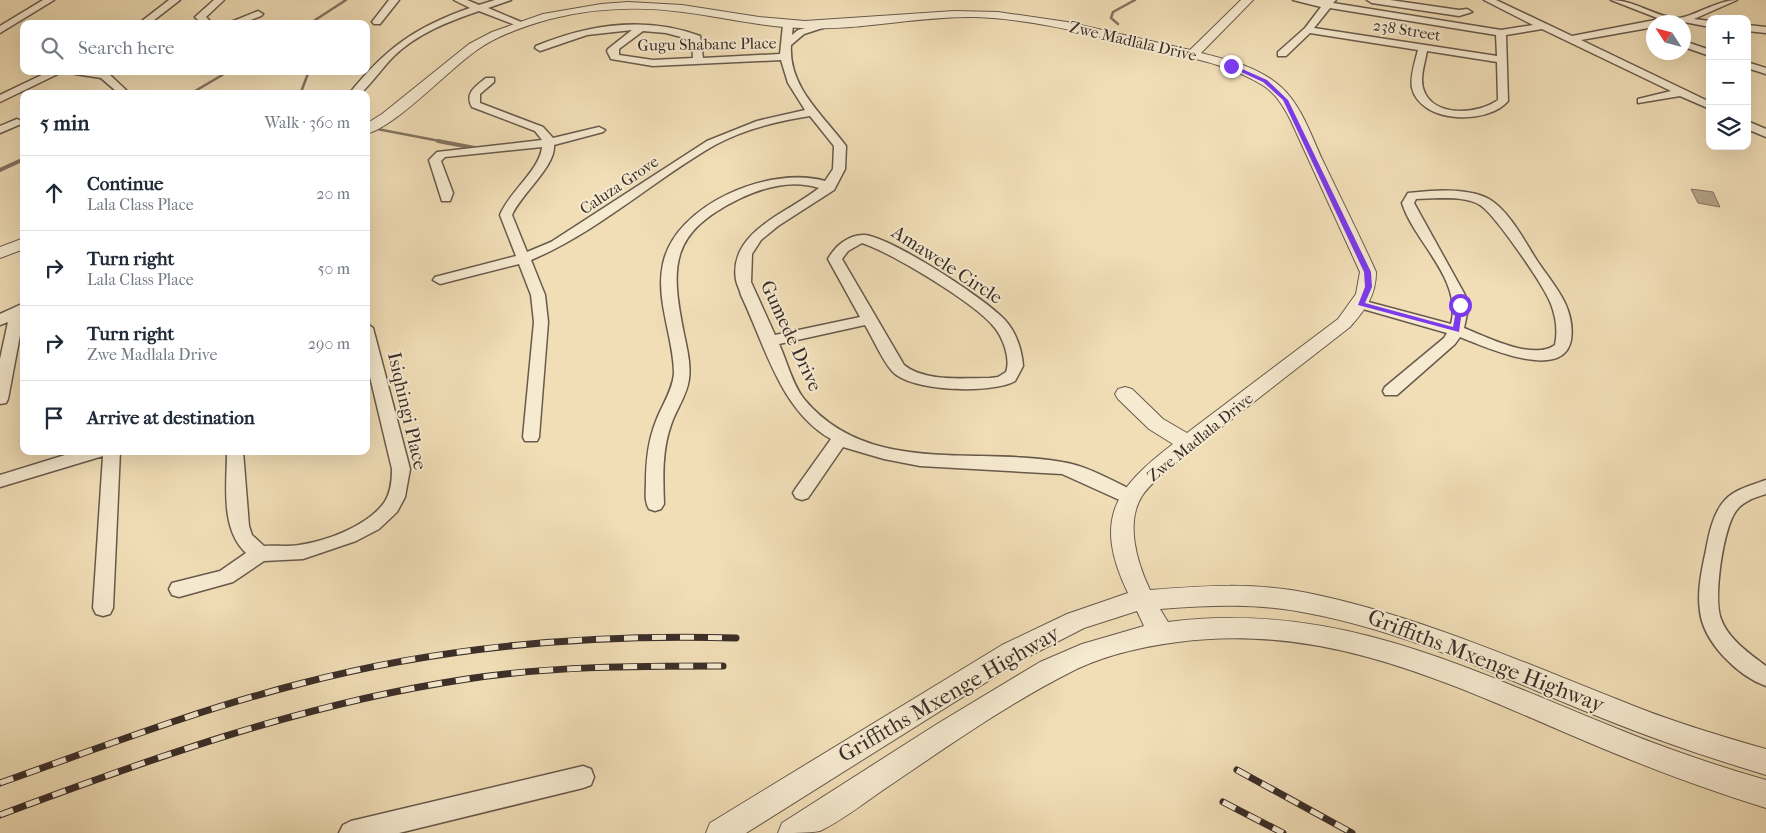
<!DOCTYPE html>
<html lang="en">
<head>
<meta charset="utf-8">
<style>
	:root { --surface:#fff; --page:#f6f6f7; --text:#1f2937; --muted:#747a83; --line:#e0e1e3 }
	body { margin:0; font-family:"IM FELL French Canon",serif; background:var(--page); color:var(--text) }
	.controls { position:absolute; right:15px; top:15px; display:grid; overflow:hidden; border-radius:10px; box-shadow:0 5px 20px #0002 }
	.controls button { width:45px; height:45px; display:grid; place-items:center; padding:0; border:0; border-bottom:1px solid var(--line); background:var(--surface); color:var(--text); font:25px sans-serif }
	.compass { position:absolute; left:1646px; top:15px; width:45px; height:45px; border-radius:50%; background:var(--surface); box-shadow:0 5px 20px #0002; rotate:306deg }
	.stop { position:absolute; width:15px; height:15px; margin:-11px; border:4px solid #7c3aed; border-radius:50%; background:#fff }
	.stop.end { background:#7c3aed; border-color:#fff; box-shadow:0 1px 5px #0008 }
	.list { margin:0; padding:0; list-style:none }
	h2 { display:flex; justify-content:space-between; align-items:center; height:65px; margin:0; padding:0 20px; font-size:21px }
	h2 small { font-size:16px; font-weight:400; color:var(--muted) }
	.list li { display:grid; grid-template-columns:32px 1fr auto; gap:15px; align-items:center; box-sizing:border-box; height:75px; padding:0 20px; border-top:1px solid var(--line) }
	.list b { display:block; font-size:19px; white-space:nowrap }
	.list p { margin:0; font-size:16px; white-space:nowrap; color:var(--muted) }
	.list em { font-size:16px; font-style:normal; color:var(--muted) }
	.icon { flex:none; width:28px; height:28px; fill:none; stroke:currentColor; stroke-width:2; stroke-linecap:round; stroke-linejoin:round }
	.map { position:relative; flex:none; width:1766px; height:833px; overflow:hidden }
	.search { position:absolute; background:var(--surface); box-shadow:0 5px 20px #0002; left:20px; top:20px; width:350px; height:55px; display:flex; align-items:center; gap:12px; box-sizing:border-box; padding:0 18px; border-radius:10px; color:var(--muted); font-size:19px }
	.panel { position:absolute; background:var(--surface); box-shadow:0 5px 20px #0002; left:20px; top:90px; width:350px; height:365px; border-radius:10px }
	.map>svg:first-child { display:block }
	.water { fill:#b3a287; stroke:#837461 }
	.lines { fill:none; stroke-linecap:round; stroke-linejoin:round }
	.stream-far1 { stroke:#837461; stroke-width:2.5 }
	.stream { stroke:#837461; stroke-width:4 }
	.minor-casing { stroke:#685a4c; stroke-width:3 }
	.tertiary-casing { stroke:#685a4c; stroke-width:2 }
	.minor { fill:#f6ead0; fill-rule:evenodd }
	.tertiary { fill:#f6ead0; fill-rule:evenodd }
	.rail-casing { stroke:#3a2e29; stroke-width:7 }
	.rail { stroke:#f6ead0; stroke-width:5; stroke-dasharray:14; stroke-linecap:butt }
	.route { fill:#7c3aed }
	.labels { text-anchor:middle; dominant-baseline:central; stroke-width:4; stroke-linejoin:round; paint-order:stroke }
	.far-street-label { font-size:16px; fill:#3a2e29; stroke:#f6ead0 }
	.street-label { font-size:19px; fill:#3a2e29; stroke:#f6ead0 }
	.near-street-label { font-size:22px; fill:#3a2e29; stroke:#f6ead0 }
</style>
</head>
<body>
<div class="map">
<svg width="1766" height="833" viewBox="0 0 1766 833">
	<rect width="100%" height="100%" fill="#f1deb7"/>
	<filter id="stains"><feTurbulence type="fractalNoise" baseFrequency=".004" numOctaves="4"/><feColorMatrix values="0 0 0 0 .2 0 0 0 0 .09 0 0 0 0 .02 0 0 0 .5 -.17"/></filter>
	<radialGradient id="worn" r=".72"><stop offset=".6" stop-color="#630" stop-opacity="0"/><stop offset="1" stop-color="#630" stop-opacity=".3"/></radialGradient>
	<path class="water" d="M 1691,189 L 1713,192 L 1720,207 L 1698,203 Z"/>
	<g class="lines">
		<path class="stream-far1" d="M 309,24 L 346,0
			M 1118,24 L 1111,18 L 1113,12 L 1135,0
			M 190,94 L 229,71
			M 304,94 L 301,92 L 309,71
			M 372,128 L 445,142"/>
		<path class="stream" d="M 438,141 L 480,149
			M 0,170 L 24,159"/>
		<g class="minor-casing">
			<path id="minor" d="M 43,0 L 54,0 L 0,33 L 0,26 Z
				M 169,0 L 180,0 L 149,24 L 138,24 Z
				M 214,0 L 224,0 L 206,17 L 213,24 L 202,24 L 195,17 Z
				M 389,0 L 399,0 L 380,24 L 374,24 L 372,22 Z
				M 454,0 L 467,0 L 479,5 L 495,0 L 511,0 L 488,8 L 526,24 L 518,26 L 479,11 C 449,21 417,34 394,56 C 382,68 373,82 360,94 L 349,94 C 385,49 415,27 470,8 Z
				M 1293,0 L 1336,0 L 1333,3 L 1501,30 L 1533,25 L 1484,0 L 1496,0 L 1572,36 L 1660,19 L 1611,0 C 1634,0 1652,15 1674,18 C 1689,20 1716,0 1737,0 L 1694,19 L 1710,21 L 1710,27 L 1684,22 L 1654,22 L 1654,27 L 1581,40 L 1710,102 L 1710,109 L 1680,96 L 1638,103 L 1638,99 L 1671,91 L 1542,29 L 1506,35 L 1508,101 C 1488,125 1421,124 1412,88 C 1410,76 1415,62 1418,50 L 1310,33 L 1286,56 L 1278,56 L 1278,52 L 1305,28 L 1321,7 ZM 1330,8 L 1496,35 L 1497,56 L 1314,28 ZM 1427,51 L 1497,62 L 1498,100 C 1479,114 1435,118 1424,91 C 1419,79 1425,63 1427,51 Z
				M 1367,0 L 1390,0 L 1459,10 L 1467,9 L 1472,12 L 1459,16 L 1372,3 Z
				M 258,11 L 263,14 L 261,16 L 240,24 L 226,24 Z
				M 788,22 L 793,25 L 792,35 L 798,30 L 827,22 L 832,25 L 804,34 L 791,45 C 788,87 823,115 846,146 L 845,169 L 834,190 L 778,226 L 761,240 L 752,254 L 751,282 L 775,335 L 860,317 L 828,259 C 835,246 849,234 865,235 C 894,239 984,298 1005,320 C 1016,332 1022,350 1023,366 L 1015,381 C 993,394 910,392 892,371 C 881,358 874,340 865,325 L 779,344 C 787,361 792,384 804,399 C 869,477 975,446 1062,462 C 1088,466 1113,481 1136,492 L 1139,497 L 1136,502 L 1130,504 L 1124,502 L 1062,474 L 920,466 L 884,459 L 843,447 L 808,498 L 802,500 L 796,498 L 793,493 L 796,488 L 831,439 C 780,410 765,345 741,295 C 740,290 737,285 736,280 C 728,231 790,212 819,188 C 792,179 764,187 739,199 C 670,233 670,265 684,334 C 687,349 691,364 689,379 C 687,396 676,409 671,425 C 662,450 663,477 664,504 L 661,509 L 655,511 L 649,509 C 644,501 646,491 646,482 C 646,461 648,441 656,421 C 662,405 672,392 674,374 C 674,338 655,300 663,264 C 675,204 771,165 825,181 L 833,169 L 834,146 L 810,116 C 778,121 744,129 715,145 C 652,181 598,232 531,260 L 545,295 L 548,322 L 539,437 L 537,441 L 525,441 L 523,437 L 534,322 L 531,295 L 519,264 L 440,284 L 433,280 L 435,277 L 516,256 L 500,215 C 509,192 540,170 542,147 L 445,157 L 441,161 L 453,193 L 450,201 L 442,201 L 429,160 L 437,152 L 542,140 L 535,131 L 472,107 C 464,93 476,86 486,78 L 494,78 L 494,82 L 480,94 L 480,103 L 543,127 L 553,138 L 599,127 L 605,130 L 603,132 L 554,145 C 556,166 521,194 512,215 L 527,252 L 551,242 L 707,141 L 757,121 L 805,110 L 788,83 L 781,60 L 653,66 L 611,59 L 607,51 L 608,49 L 632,30 L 587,35 L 540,51 L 535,48 L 536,46 C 589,24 646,16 700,36 L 703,58 L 780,54 L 783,25 ZM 643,31 L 666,33 L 692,40 L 693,58 L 653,60 L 619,55 L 619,49 ZM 862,243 C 892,253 977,304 995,328 C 1003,338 1011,359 1006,372 L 998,377 L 990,378 C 963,378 925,382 904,365 L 842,259 L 848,251 Z
				M 1747,25 L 1766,27 L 1766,33 L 1747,31 Z
				M 1684,41 L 1710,50 L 1710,56 L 1684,47 Z
				M 1747,62 L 1766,68 L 1766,74 L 1747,68 Z
				M 50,71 L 64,71 L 0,102 L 0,95 Z
				M 70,71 L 108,73 L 126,90 L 125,92 L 117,92 L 101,78 L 75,74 Z
				M 17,119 L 23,122 L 21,124 L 0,133 L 0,126 Z
				M 1747,121 L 1766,129 L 1766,137 L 1747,129 Z
				M 1430,191 C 1448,190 1472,190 1489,199 C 1509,211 1524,240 1536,259 C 1545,273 1558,288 1565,303 C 1570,314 1573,328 1571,340 C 1563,383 1483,346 1460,337 L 1455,344 L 1397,395 L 1385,395 L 1383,391 L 1385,387 L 1444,338 L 1447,333 L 1356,307 L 1354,304 L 1361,300 L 1451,324 C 1463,279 1414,242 1402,203 L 1408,193 ZM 1439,198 C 1452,198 1469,198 1480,205 C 1494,213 1545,287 1551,304 C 1556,317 1558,331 1555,345 C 1533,361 1487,337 1464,328 L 1468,309 L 1465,295 L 1414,203 L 1416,199 Z
				M 24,303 L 24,314 L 8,399 L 6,403 L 0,404 L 0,359 L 8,322 L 0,325 L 0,314 Z
				M 366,323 L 373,328 L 410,469 L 405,497 L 397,512 L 379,529 L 356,541 L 303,559 L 264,561 L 233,582 L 179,597 L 172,595 L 169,589 L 172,583 L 220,571 L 246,553 C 220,529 227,484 227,451 L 243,451 L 249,526 L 252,535 L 264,546 C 275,545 287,547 299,545 C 327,541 367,526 384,503 C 391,493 392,480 392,469 L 366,360 Z
				M 78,451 L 120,451 L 113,608 L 110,614 L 103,616 L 96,614 L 93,608 L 103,456 L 0,487 L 0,475 Z
				M 1766,480 L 1766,494 C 1756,497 1743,501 1736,511 C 1723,528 1713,599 1721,619 C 1728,639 1750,654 1766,666 L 1766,686 C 1738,676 1703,642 1700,611 C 1697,591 1702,569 1706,550 C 1709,534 1713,513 1725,500 C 1735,489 1752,485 1766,480 Z
				M 583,766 L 591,769 L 594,777 L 591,785 L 583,788 L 399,833 L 339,833 L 343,825 L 351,821 Z"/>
		</g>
		<g class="tertiary-casing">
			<path id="tertiary" d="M 1241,0 L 1253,0 L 1201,53 C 1229,60 1259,67 1281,87 C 1301,105 1311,135 1322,159 C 1340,197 1359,234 1376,272 C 1376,296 1365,310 1350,327 L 1169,468 C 1160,477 1149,485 1142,496 C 1125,523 1137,563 1150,590 C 1202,586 1255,582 1308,593 C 1416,615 1517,660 1619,700 C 1667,720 1716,735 1766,749 L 1766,775 C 1710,758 1656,740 1602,718 C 1505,679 1410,632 1307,613 C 1257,603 1210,605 1160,609 L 1168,622 C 1338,600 1470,670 1623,731 C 1670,750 1717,766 1766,780 L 1766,808 C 1711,791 1657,771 1604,749 C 1464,691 1335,621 1178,642 C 1139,647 1100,656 1065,675 C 1005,706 948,746 892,784 C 869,799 845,819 820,831 C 809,833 790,833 778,833 L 782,823 L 937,724 L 1040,662 L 1082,644 L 1144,626 L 1137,611 L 1084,628 L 1020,661 L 746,833 L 706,833 L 710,823 L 1002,645 L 1067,614 L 1128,593 C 1093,520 1114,489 1173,444 L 1149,429 L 1118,399 L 1115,394 L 1118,389 L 1125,387 L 1132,389 L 1163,419 L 1187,433 L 1338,319 L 1356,294 L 1360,272 L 1291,121 C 1284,107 1277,95 1264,86 C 1228,63 1186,57 1146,48 C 1090,34 1033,19 975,17 C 917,16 859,31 801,28 C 761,27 723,17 683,12 C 639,6 593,8 550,19 C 525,26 498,35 477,50 C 448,70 397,126 366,134 L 366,124 L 382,114 L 469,44 L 492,32 L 543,14 L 601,4 L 628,2 L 682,5 L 759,17 L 805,21 L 954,11 L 998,12 L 1067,22 L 1190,50 Z
				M 24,238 L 24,249 L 0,258 L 0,247 Z"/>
		</g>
		<use href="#minor" class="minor"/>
		<use href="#tertiary" class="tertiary"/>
		<g class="rail-casing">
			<path id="rail" d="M 1237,770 L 1352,833
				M 0,783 C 99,748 197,710 299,684 C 442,646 589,634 736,638
				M 1223,802 L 1283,833
				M 0,815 C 152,758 306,703 467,679 C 551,666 638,666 723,666"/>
		</g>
		<use href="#rail" class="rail"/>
	</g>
	<path class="route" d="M 1233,65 L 1267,80 L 1288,100 L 1371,272 L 1372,287 L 1365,303 L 1453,327 L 1457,305 L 1463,303 L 1459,332 L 1358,305 L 1365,287 L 1364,272 L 1283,100 L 1263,82 L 1228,66 Z"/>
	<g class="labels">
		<g class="far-street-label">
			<text transform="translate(1407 30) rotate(9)">238 Street</text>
			<text transform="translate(1133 41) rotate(13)">Zwe Madlala Drive</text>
			<text transform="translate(707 44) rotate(-1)">Gugu Shabane Place</text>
			<text transform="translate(619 185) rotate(-34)">Caluza Grove</text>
			<text transform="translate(1200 437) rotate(-39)">Zwe Madlala Drive</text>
		</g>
		<g class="street-label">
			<text transform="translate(947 265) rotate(33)">Amawele Circle</text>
			<text transform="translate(791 336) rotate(65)">Gumede Drive</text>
			<text transform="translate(407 411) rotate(77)">Isiqhingi Place</text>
		</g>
		<g class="near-street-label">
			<text transform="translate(1486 661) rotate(21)">Griffiths Mxenge Highway</text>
			<text transform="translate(949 694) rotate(-30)">Griffiths Mxenge Highway</text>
		</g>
	</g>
	<rect width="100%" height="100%" filter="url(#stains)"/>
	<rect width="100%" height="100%" fill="url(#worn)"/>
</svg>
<div class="controls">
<button>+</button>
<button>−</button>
<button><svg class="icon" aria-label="layers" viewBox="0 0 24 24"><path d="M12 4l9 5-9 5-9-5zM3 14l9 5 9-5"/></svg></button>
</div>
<svg class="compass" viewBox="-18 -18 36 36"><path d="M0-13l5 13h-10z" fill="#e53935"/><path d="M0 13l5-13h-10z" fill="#747a83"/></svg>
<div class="stop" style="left:1460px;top:305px"></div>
<div class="stop end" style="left:1231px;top:66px"></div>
<div class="search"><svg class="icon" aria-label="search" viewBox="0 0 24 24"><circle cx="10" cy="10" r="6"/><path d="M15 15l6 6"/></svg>Search here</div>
<section class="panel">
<h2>5 min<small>Walk · 360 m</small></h2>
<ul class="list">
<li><svg class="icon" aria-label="ahead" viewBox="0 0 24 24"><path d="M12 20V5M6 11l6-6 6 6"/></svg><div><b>Continue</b><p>Lala Class Place</p></div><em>20 m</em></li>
<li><svg class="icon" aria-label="right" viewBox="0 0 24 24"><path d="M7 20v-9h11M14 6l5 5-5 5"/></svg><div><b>Turn right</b><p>Lala Class Place</p></div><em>50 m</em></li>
<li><svg class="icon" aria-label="right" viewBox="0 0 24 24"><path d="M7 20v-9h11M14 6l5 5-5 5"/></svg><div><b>Turn right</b><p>Zwe Madlala Drive</p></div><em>290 m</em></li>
<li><svg class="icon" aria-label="arrive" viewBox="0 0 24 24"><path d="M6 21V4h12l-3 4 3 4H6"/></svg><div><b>Arrive at destination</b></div></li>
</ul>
</section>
</div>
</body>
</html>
